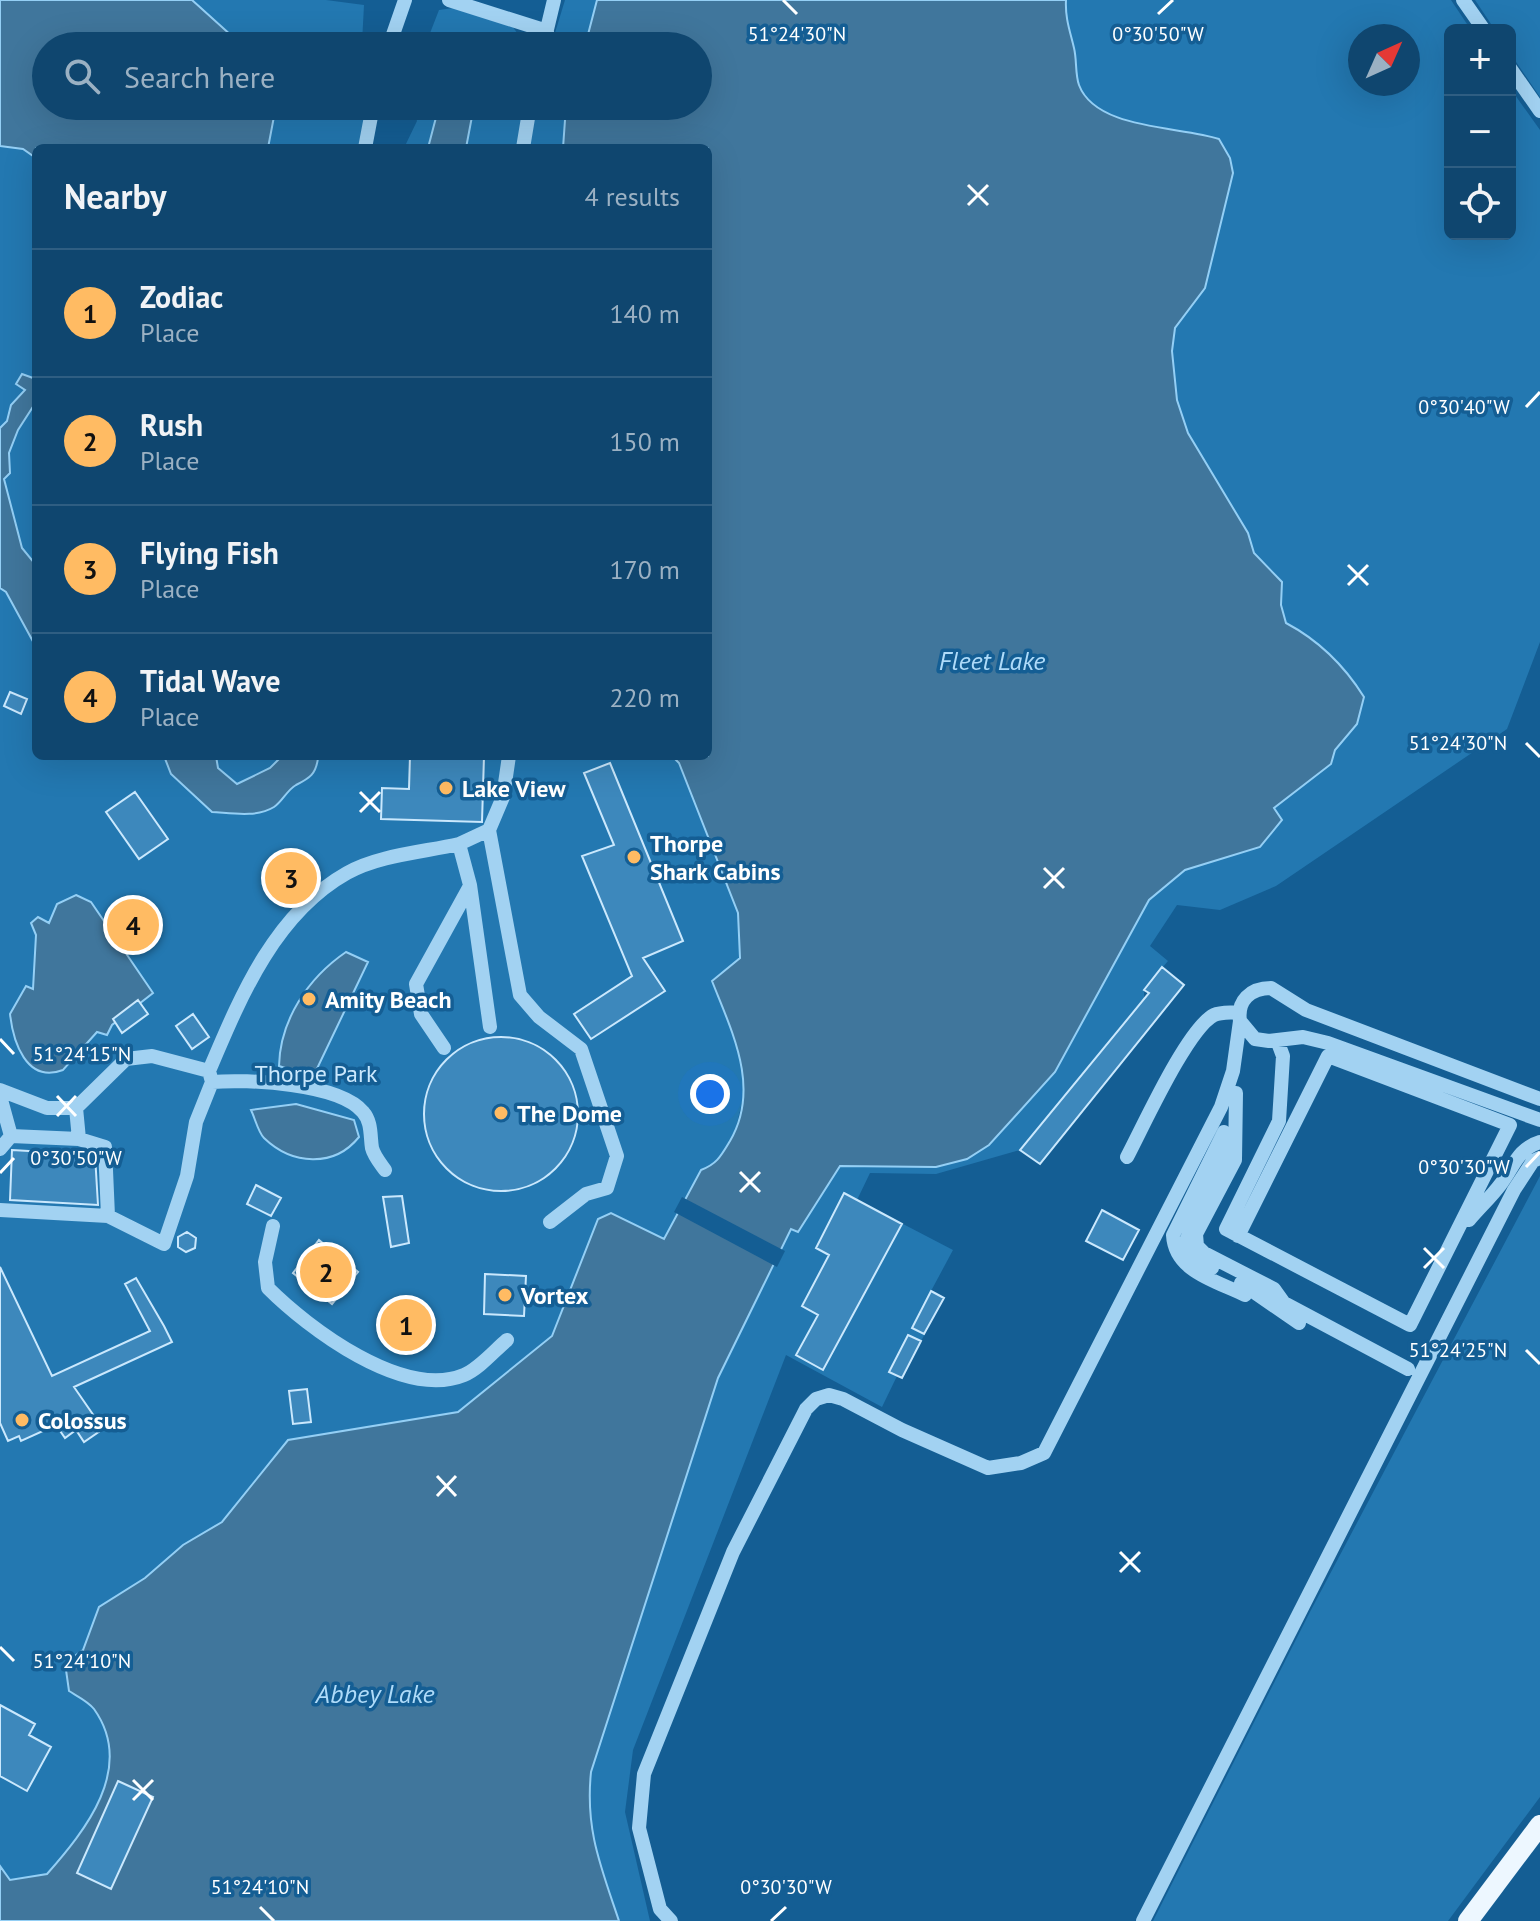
<!DOCTYPE html>
<html lang="en">
<head>
<meta charset="utf-8">
<style>
	:root { --surface:#0f466f; --page:#1d5077; --text:#f1f3f6; --muted:#9bb1c3; --line:#2f5e82; --accent:#ffbb63 }
	body { margin:0; font-family:"PT Sans",sans-serif; background:var(--page); color:var(--text) }
	.controls { position:absolute; right:24px; top:24px; display:grid; overflow:hidden; border-radius:12px; box-shadow:0 8px 32px #0002 }
	.controls button { width:72px; height:72px; display:grid; place-items:center; padding:0; border:0; border-bottom:2px solid var(--line); background:var(--surface); color:var(--text); font:40px sans-serif }
	.compass { position:absolute; left:1348px; top:24px; width:72px; height:72px; border-radius:50%; background:var(--surface); box-shadow:0 8px 32px #0002; rotate:45deg }
	.you { position:absolute; left:710px; top:1094px; width:28px; height:28px; margin:-20px; border:6px solid #fff; border-radius:50%; background:#1a73e8; box-shadow:0 0 0 12px #1a73e833 }
	.badge { display:grid; place-items:center; width:52px; height:52px; border-radius:50%; background:var(--accent); color:#111; font-size:26px; font-weight:700 }
	.pin { position:absolute; translate:-50% -50%; border:4px solid #fff; box-shadow:0 2px 8px #0006 }
	.list { margin:0; padding:0; list-style:none }
	h2 { display:flex; justify-content:space-between; align-items:center; height:104px; margin:0; padding:0 32px; font-size:34px }
	h2 small { font-size:26px; font-weight:400; color:var(--muted) }
	.list li { display:grid; grid-template-columns:52px 1fr auto; gap:24px; align-items:center; box-sizing:border-box; height:128px; padding:0 32px; border-top:2px solid var(--line) }
	.list b { display:block; font-size:30px; white-space:nowrap }
	.list p { margin:0; font-size:26px; white-space:nowrap; color:var(--muted) }
	.list em { font-size:26px; font-style:normal; color:var(--muted) }
	.icon { flex:none; width:44px; height:44px; fill:none; stroke:currentColor; stroke-width:2; stroke-linecap:round; stroke-linejoin:round }
	.map { position:relative; flex:none; width:1540px; height:1921px; overflow:hidden }
	.search { position:absolute; background:var(--surface); box-shadow:0 8px 32px #0002; left:32px; top:32px; width:680px; height:88px; display:flex; align-items:center; gap:20px; box-sizing:border-box; padding:0 28px; border-radius:44px; color:var(--muted); font-size:30px }
	.panel { position:absolute; background:var(--surface); box-shadow:0 8px 32px #0002; left:32px; top:144px; width:680px; height:616px; border-radius:12px }
	.map>svg:first-child { display:block }
	.green { fill:#2378b1; fill-rule:evenodd }
	.water { fill:#40769c; stroke:#94cff5; stroke-width:2 }
	.pier { fill:#145e94 }
	.building { fill:#3d88bc; stroke:#cae8fd; stroke-width:2 }
	.lines { fill:none; stroke-linecap:round; stroke-linejoin:round }
	.minor { stroke:#a2d2f2; stroke-width:14 }
	.major { stroke:#edf7ff; stroke-width:20 }
	.ticks { fill:none; stroke:#fff; stroke-width:3 }
	.poi-dot { fill:#ffbb63; stroke:#145e94; stroke-width:3 }
	.labels { text-anchor:middle; dominant-baseline:central; stroke-width:7; stroke-linejoin:round; paint-order:stroke }
	.poi-label { font-size:24px; font-weight:bold; fill:#fff; stroke:#145e94; text-anchor:start }
	.park-label { font-size:24px; fill:#cae8fd; stroke:#145e94 }
	.water-label { font-size:26px; font-style:italic; fill:#afdbf9; stroke:#145e94 }
	.ticks-label { font-size:20px; text-anchor:middle; fill:#fff; stroke:#145e94; stroke-width:7; stroke-linejoin:round; paint-order:stroke }
</style>
</head>
<body>
<div class="map">
<svg width="1540" height="1921" viewBox="0 0 1540 1921">
	<rect width="100%" height="100%" fill="#145e94"/>
	<path class="green" d="M 192,0 L 326,0 L 364,5 L 362,43 L 374,46 L 243,46 Z
		M 565,0 L 597,0 L 585,46 L 551,46 Z
		M 1065,0 L 1451,0 L 1471,30 L 1450,30 L 1450,234 L 1510,234 L 1510,88 L 1540,130 L 1540,642 L 1507,729 L 1276,886 L 1220,910 L 1177,905 L 1150,946 L 1168,961 L 1144,989 L 1144,998 L 1020,1150 L 936,1174 L 870,1173 L 857,1200 L 953,1250 L 931,1291 L 944,1297 L 902,1378 L 897,1376 L 882,1407 L 786,1355 L 633,1750 L 625,1812 L 650,1921 L 619,1921 C 601,1867 585,1830 591,1772 L 718,1378 L 773,1265 L 664,1240 L 611,1213 L 598,1219 L 552,1336 L 458,1412 L 288,1440 L 222,1522 L 183,1545 L 145,1578 L 99,1607 L 69,1691 C 77,1696 89,1702 94,1709 C 137,1768 85,1831 47,1875 L 10,1880 L 0,1866 L 0,146 L 23,149 L 36,158 L 36,756 L 672,756 L 679,763 L 738,913 L 740,958 L 735,1039 L 746,1085 L 735,1132 L 716,1164 L 701,1170 L 686,1199 L 797,1232 L 840,1166 L 936,1167 L 990,1145 L 1055,1072 L 1149,900 L 1185,870 L 1260,847 L 1274,826 L 1273,809 L 1331,764 L 1335,750 L 1357,724 L 1364,697 C 1344,665 1320,641 1286,623 L 1281,605 L 1282,582 L 1254,553 L 1248,533 L 1188,433 L 1177,400 L 1172,351 L 1175,328 L 1205,288 L 1233,174 L 1218,139 C 1180,126 1096,130 1079,85 C 1075,74 1076,60 1074,48 C 1070,31 1065,18 1065,0 ZM 1360,36 L 1408,36 L 1408,84 L 1360,84 Z
		M 1475,0 L 1540,0 L 1540,97 L 1510,53 L 1510,30 L 1495,30 Z
		M 453,8 L 513,27 L 526,46 L 425,46 L 439,10 Z
		M 276,106 L 371,106 L 363,148 L 268,148 Z
		M 412,106 L 439,106 L 428,148 L 404,148 L 417,121 Z
		M 474,106 L 567,106 L 565,148 L 466,148 Z
		M 1540,1176 L 1540,1797 L 1448,1921 L 1153,1921 L 1311,1610 Z"/>
	<path class="water" d="M 0,0 L 192,0 L 243,46 L 46,46 L 46,106 L 276,106 L 268,148 L 36,148 L 36,158 L 23,149 L 0,146 Z
		M 597,0 L 1066,0 C 1065,18 1070,31 1074,48 C 1077,60 1075,74 1079,85 C 1096,130 1180,126 1219,139 L 1230,158 L 1233,173 L 1205,288 L 1175,328 L 1172,351 L 1177,400 L 1188,433 L 1248,533 L 1254,553 L 1282,582 L 1281,605 L 1286,623 C 1320,641 1344,665 1364,697 L 1357,724 L 1335,750 L 1331,764 L 1274,808 L 1282,820 L 1260,847 L 1185,870 L 1149,900 L 1055,1072 L 989,1145 L 967,1159 L 936,1167 L 840,1166 L 798,1232 L 791,1229 L 718,1378 L 591,1772 C 585,1830 601,1867 619,1921 L 0,1921 L 0,1866 L 10,1880 L 47,1874 C 85,1831 136,1768 94,1709 C 89,1702 77,1696 69,1691 L 65,1663 L 83,1650 L 99,1607 L 145,1578 L 183,1545 L 222,1522 L 288,1440 L 458,1412 L 552,1336 L 598,1219 L 611,1213 L 664,1239 L 701,1170 C 717,1164 721,1156 730,1141 C 761,1088 732,1032 712,981 L 740,958 L 738,913 L 679,763 L 672,756 L 708,756 L 708,148 L 563,148 L 566,106 L 698,106 L 698,46 L 585,46 Z
		M 439,106 L 474,106 L 466,148 L 428,148 Z
		M 22,374 L 33,378 L 36,374 L 36,402 L 18,430 L 9,453 L 10,473 L 4,479 L 22,548 L 36,565 L 36,647 L 6,592 L 0,588 L 0,428 L 7,421 L 11,405 L 25,390 L 16,384 Z
		M 164,756 L 216,756 L 218,768 L 237,784 L 270,768 L 282,756 L 318,758 C 316,774 310,778 296,785 C 287,790 282,802 274,807 C 256,818 231,813 212,812 L 171,774 Z
		M 76,895 L 91,902 L 153,993 L 112,1025 L 107,1035 L 97,1032 L 63,1070 C 26,1084 13,1041 10,1014 L 26,986 L 33,989 L 36,935 L 31,923 L 38,917 L 49,923 L 57,904 Z
		M 346,952 L 368,962 L 313,1077 L 279,1066 C 280,1020 308,978 346,952 Z
		M 296,1104 L 354,1120 L 359,1137 C 334,1168 292,1165 264,1138 C 258,1132 255,1118 251,1110 Z"/>
	<path class="pier" d="M 682,1197 L 785,1251 L 777,1267 L 674,1212 Z"/>
	<path class="building" d="M 10,692 L 27,699 L 21,714 L 4,706 Z
		M 410,756 L 484,756 L 482,822 L 381,819 L 382,788 L 409,789 Z
		M 610,763 L 683,941 L 643,958 L 665,991 L 591,1039 L 574,1014 L 632,976 L 582,856 L 614,845 L 584,773 Z
		M 135,792 L 168,839 L 139,859 L 106,812 Z
		M 140,902 L 157,925 L 125,948 L 108,925 Z
		M 1162,967 L 1184,985 L 1040,1164 L 1020,1150 L 1149,993 L 1144,990 Z
		M 138,1000 L 148,1014 L 122,1033 L 113,1019 Z
		M 193,1014 L 209,1037 L 192,1049 L 176,1026 Z
		M424 1114a77 77 0 1 1 154 0a77 77 0 1 1-154 0Z
		M 12,1150 L 95,1155 L 98,1205 L 10,1200 Z
		M 256,1185 L 281,1198 L 271,1216 L 247,1204 Z
		M 844,1193 L 902,1224 L 823,1370 L 796,1355 L 818,1315 L 802,1306 L 829,1255 L 816,1248 Z
		M 402,1196 L 409,1243 L 391,1247 L 383,1197 Z
		M 1102,1210 L 1139,1230 L 1123,1260 L 1086,1241 Z
		M 187,1232 L 196,1238 L 195,1248 L 186,1252 L 178,1247 L 178,1237 Z
		M 319,1240 L 358,1272 L 332,1304 L 293,1273 Z
		M 0,1267 L 52,1376 L 150,1331 L 125,1284 L 136,1278 L 164,1326 L 172,1342 L 74,1387 L 103,1429 L 84,1442 L 76,1430 L 65,1438 L 56,1425 L 21,1441 L 19,1436 L 8,1441 L 0,1423 Z
		M 485,1274 L 526,1276 L 524,1316 L 484,1314 Z
		M 931,1291 L 944,1298 L 924,1334 L 912,1328 Z
		M385 1324a21 21 0 1 1 42 0a21 21 0 1 1-42 0Z
		M 908,1335 L 921,1341 L 902,1378 L 889,1372 Z
		M 307,1389 L 311,1422 L 293,1424 L 289,1391 Z
		M 0,1705 L 35,1724 L 29,1735 L 51,1747 L 27,1791 L 0,1776 Z
		M 118,1781 L 153,1797 L 111,1889 L 77,1873 Z"/>
	<g class="lines">
		<path class="minor" d="M 449,0 L 547,31
			M 1463,0 L 1484,30
			M 389,46 L 405,0
			M 543,46 L 554,0
			M 1510,68 L 1540,111
			M 365,148 L 373,106
			M 523,148 L 530,106
			M 509,756 L 503,797 L 489,830 L 520,995 L 539,1017 L 581,1049 L 617,1156 L 607,1188 L 586,1194 L 550,1222
			M 459,844 L 489,830
			M 444,1048 L 421,1014 L 416,984 L 470,886
			M 212,1082 C 247,1079 339,1083 363,1112 C 372,1122 370,1136 372,1148 C 374,1156 380,1163 385,1170
			M 0,1090 L 47,1108 L 76,1108
			M 1236,1093 L 1235,1160 L 1196,1234 L 1197,1246 L 1204,1253 L 1274,1289 L 1284,1303 L 1408,1369
			M 0,1096 L 11,1136
			M 1540,1099 L 1306,1010 L 1271,988 C 1250,988 1237,1001 1240,1021 L 1255,1039 L 1269,1041 L 1303,1037 L 1328,1043 L 1540,1120
			M 1224,1132 L 1173,1235 C 1175,1272 1217,1281 1245,1295
			M 0,1149 L 11,1136 L 79,1139
			M 1127,1157 C 1143,1127 1187,1029 1214,1015 C 1221,1012 1231,1013 1239,1012
			M 0,1210 L 108,1216 L 164,1244 L 187,1176 L 196,1122 L 212,1082 L 209,1071 C 240,998 274,914 347,873 C 379,855 424,852 459,844 L 470,885 L 490,1027
			M 108,1216 L 105,1147 L 79,1139 L 76,1108 L 126,1059 L 152,1056 L 209,1071
			M 1469,1220 C 1479,1208 1491,1197 1500,1185 C 1514,1167 1517,1149 1540,1142
			M 273,1226 L 265,1262 L 268,1288 C 308,1328 403,1400 464,1375 C 479,1369 495,1350 507,1340
			M 1238,1236 L 1328,1056 L 1510,1125 L 1410,1325 L 1226,1229 L 1279,1121 L 1283,1056 L 1277,1040
			M 1212,1268 L 1186,1251 L 1185,1243 L 1226,1153 L 1229,1137
			M 1241,1283 L 1299,1323
			M 671,1921 L 660,1909 L 639,1828 L 644,1774 L 733,1552 L 806,1409 L 816,1399 L 829,1395 L 843,1399 L 902,1430 L 988,1468 L 1021,1463 L 1044,1453 L 1221,1107 L 1233,1071 L 1240,1021
			M 1143,1921 L 1514,1190 L 1533,1161 L 1540,1158"/>
		<path class="major" d="M 1468,1921 L 1540,1825"/>
	</g>
	<path class="ticks" d="M 783,0 L 797,14M 1158,14 L 1173,0M 968,185 L 988,205M 968,205 L 988,185M 1526,407 L 1540,392M 1348,565 L 1368,585M 1348,585 L 1368,565M 1526,743 L 1540,757M 360,792 L 380,812M 360,812 L 380,792M 1044,868 L 1064,888M 1044,888 L 1064,868M 0,1039 L 14,1054M 57,1096 L 76,1116M 57,1116 L 76,1096M 1526,1167 L 1540,1152M 740,1172 L 760,1192M 0,1173 L 14,1158M 740,1192 L 760,1172M 1424,1248 L 1444,1268M 1424,1268 L 1444,1248M 1526,1350 L 1540,1364M 437,1476 L 456,1496M 437,1496 L 456,1476M 1120,1552 L 1140,1572M 1120,1572 L 1140,1552M 0,1647 L 14,1661M 133,1780 L 153,1800M 133,1800 L 153,1780M 260,1907 L 274,1921M 771,1921 L 786,1907"/>
	<g class="poi-dot">
		<circle cx="446" cy="788" r="8"/>
		<circle cx="634" cy="857" r="8"/>
		<circle cx="309" cy="999" r="8"/>
		<circle cx="501" cy="1113" r="8"/>
		<circle cx="505" cy="1295" r="8"/>
		<circle cx="22" cy="1420" r="8"/>
	</g>
	<g class="labels">
		<g class="poi-label">
			<text x="462" y="788">Lake View</text>
			<text x="650" y="843">Thorpe<tspan x="650" dy="28">Shark Cabins</tspan></text>
			<text x="325" y="999">Amity Beach</text>
			<text x="517" y="1113">The Dome</text>
			<text x="521" y="1295">Vortex</text>
			<text x="38" y="1420">Colossus</text>
		</g>
		<g class="park-label">
			<text x="316" y="1073">Thorpe Park</text>
		</g>
		<g class="water-label">
			<text x="992" y="660">Fleet Lake</text>
			<text x="375" y="1693">Abbey Lake</text>
		</g>
	</g>
	<g class="ticks-label">
		<text x="797" y="41">51°24'30"N</text>
		<text x="1158" y="41">0°30'50"W</text>
		<text x="1464" y="414">0°30'40"W</text>
		<text x="1458" y="750">51°24'30"N</text>
		<text x="82" y="1061">51°24'15"N</text>
		<text x="76" y="1165">0°30'50"W</text>
		<text x="1464" y="1174">0°30'30"W</text>
		<text x="1458" y="1357">51°24'25"N</text>
		<text x="82" y="1668">51°24'10"N</text>
		<text x="786" y="1894">0°30'30"W</text>
		<text x="260" y="1894">51°24'10"N</text>
	</g>
</svg>
<div class="controls">
<button>+</button>
<button>−</button>
<button><svg class="icon" aria-label="locate" viewBox="0 0 24 24"><circle cx="12" cy="12" r="6"/><path d="M12 2v4M12 18v4M2 12h4M18 12h4"/></svg></button>
</div>
<svg class="compass" viewBox="-18 -18 36 36"><path d="M0-13l5 13h-10z" fill="#e53935"/><path d="M0 13l5-13h-10z" fill="#9bb1c3"/></svg>
<div class="you"></div>
<div class="pin badge" style="left:406px;top:1325px">1</div>
<div class="pin badge" style="left:326px;top:1272px">2</div>
<div class="pin badge" style="left:291px;top:878px">3</div>
<div class="pin badge" style="left:133px;top:925px">4</div>
<div class="search"><svg class="icon" aria-label="search" viewBox="0 0 24 24"><circle cx="10" cy="10" r="6"/><path d="M15 15l6 6"/></svg>Search here</div>
<section class="panel">
<h2>Nearby<small>4 results</small></h2>
<ul class="list">
<li><span class="badge">1</span><div><b>Zodiac</b><p>Place</p></div><em>140 m</em></li>
<li><span class="badge">2</span><div><b>Rush</b><p>Place</p></div><em>150 m</em></li>
<li><span class="badge">3</span><div><b>Flying Fish</b><p>Place</p></div><em>170 m</em></li>
<li><span class="badge">4</span><div><b>Tidal Wave</b><p>Place</p></div><em>220 m</em></li>
</ul>
</section>
</div>
</body>
</html>
